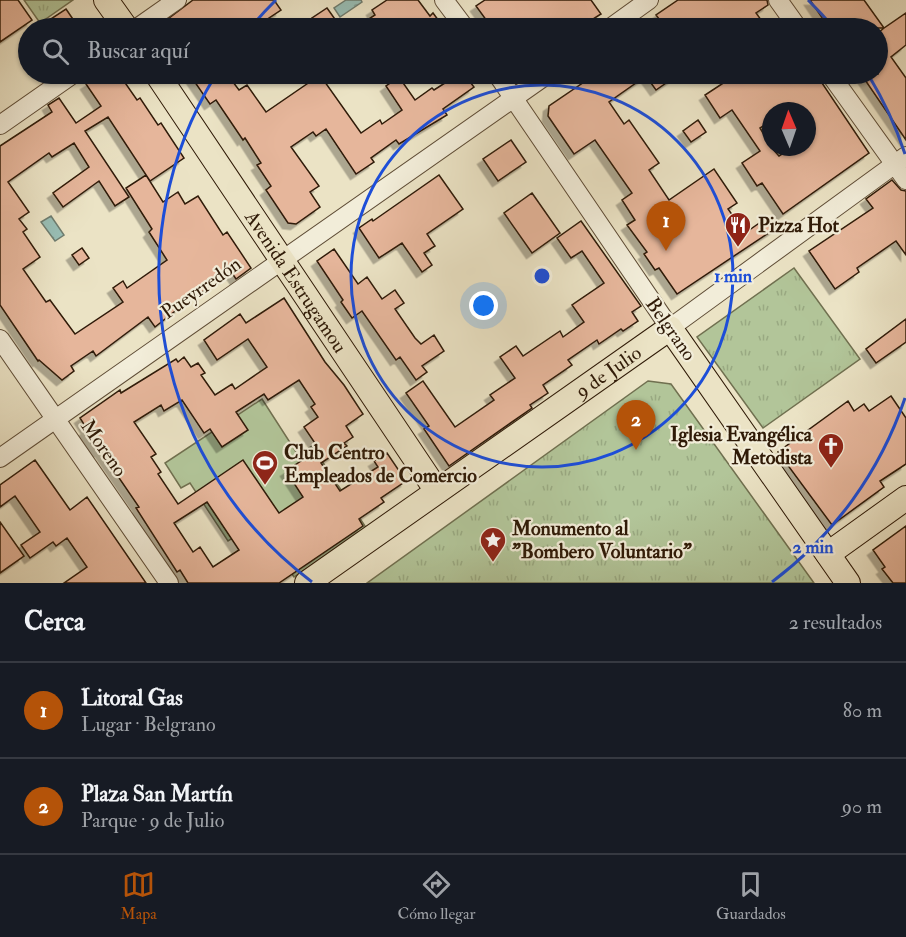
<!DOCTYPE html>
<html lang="es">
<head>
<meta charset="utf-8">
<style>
	:root { --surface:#171b24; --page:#242831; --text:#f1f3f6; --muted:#9ea1a6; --line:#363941; --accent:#b45309 }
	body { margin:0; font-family:"IM FELL Double Pica",serif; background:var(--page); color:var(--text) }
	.compass { position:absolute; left:762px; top:102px; width:54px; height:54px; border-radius:50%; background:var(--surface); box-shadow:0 2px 4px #0004; rotate:358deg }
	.you { position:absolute; left:484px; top:306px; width:21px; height:21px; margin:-15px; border:4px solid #fff; border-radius:50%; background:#1a73e8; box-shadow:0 0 0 9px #1a73e833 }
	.badge { display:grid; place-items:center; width:39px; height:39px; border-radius:50%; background:var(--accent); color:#fff; font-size:20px; font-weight:700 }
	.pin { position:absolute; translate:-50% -50px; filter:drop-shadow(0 2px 3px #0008) }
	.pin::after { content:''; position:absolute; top:32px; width:21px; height:18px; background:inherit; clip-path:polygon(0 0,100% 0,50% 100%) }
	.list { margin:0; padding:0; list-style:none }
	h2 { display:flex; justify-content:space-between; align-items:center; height:78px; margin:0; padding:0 24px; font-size:26px }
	h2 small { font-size:20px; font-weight:400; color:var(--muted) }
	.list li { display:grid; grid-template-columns:39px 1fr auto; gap:18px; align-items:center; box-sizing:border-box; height:96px; padding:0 24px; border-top:2px solid var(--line) }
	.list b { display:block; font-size:22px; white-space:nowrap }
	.list p { margin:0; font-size:20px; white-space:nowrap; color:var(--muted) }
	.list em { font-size:20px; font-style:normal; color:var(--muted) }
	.icon { flex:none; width:33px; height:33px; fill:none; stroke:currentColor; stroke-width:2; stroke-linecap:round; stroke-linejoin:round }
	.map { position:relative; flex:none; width:906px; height:583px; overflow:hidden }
	.search { position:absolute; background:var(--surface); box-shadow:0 2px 4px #0004; left:18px; right:18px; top:18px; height:66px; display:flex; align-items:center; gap:15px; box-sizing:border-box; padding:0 21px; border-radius:33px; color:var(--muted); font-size:22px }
	.sheet { height:270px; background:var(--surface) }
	nav { display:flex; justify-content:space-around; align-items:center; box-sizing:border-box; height:84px; border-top:2px solid var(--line); background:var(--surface); font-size:16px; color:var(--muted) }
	nav a { display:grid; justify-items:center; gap:3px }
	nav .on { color:var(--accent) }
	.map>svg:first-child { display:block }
	.grass { fill:url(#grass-tufts); stroke:#707050; stroke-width:1.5 }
	.pitch { fill:#b2c599; stroke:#707050; stroke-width:1.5 }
	.water { fill:url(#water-ripples); stroke:#6e7c6f; stroke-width:1.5 }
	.building { fill:#e6b69b; stroke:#2f1a07; stroke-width:1.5; fill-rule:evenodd; filter:url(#shadow) }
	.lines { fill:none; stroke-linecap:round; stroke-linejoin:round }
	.minor-casing { stroke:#5e4c36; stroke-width:20 }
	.major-casing { stroke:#2f1a07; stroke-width:26 }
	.minor { stroke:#f2edd9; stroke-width:18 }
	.major { stroke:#ebe3c5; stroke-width:24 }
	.ring { fill:none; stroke:#1d4ed8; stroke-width:3 }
	.labels { text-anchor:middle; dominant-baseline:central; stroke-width:4.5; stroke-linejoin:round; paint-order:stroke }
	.poi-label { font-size:20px; font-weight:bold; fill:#2f1a07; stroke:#f2edd9; text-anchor:start }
	.street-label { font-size:20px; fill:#2f1a07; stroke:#f2edd9 }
	.centre { fill:#1d4ed8; stroke:#f2edd9; stroke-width:3 }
	.ring-label { font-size:18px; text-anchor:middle; font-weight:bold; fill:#1d4ed8; stroke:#f2edd9; stroke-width:4.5; stroke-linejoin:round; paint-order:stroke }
</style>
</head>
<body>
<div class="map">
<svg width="906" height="583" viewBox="0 0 906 583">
	<defs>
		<pattern id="grass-tufts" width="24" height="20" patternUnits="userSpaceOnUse" patternTransform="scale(1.5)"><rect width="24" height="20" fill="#b2c599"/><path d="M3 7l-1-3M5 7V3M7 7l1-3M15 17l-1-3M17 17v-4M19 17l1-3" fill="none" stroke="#99a982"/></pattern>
		<pattern id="water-ripples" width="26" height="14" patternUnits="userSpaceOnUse" patternTransform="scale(1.5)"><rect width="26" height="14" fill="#98beb5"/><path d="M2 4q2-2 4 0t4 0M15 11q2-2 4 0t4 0" fill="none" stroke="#83a39a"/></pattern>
		<filter id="shadow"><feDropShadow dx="-5.5" dy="5.5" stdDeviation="0" flood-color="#0004"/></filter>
	</defs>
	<rect width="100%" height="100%" fill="#ebe3c5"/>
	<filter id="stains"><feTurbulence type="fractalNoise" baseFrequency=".00333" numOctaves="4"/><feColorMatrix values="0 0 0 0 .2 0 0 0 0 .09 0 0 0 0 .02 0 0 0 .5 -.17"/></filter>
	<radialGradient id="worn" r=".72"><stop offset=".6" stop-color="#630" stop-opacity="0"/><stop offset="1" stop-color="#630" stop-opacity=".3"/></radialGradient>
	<path class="grass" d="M 24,0 L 73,0 L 40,23 Z
		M 794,268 L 860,359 L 763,428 L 697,337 Z
		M 648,381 L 671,384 L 814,583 L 367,583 Z"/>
	<path class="pitch" d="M 262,399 L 298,455 L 312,446 L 367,529 L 294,577 L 258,522 L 228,541 L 190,483 L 181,488 L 165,463 Z"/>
	<path class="water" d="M 346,0 L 361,0 L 362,2 L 340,17 L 334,8 Z
		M 51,216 L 64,235 L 55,241 L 41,222 Z"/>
	<path class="building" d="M 0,0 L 18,0 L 32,20 L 0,42 Z
		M 193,0 L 274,0 L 281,10 L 254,28 L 156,28 Z
		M 387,0 L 418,0 L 430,16 L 433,13 L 444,28 L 355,28 L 375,15 L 372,10 Z
		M 485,0 L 591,0 L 601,14 L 579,28 L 492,28 L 476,6 Z
		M 678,0 L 767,0 L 768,5 L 756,13 L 767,28 L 666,28 L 656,15 Z
		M 810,0 L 864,0 L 884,28 L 906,13 L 906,45 L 891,57 L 906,78 L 906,140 L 861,74 L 878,74 L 878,33 L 884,28 L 829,28 Z
		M 327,8 L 337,22 L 327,28 L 319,28 L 312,18 Z
		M 66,9 L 79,28 L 37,28 Z
		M 103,74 L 119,74 L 137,100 L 140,98 L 158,125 L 161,123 L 184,158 L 150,181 L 108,117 L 85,131 L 129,197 L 115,206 L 99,181 L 63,207 L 53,193 L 89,167 L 74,143 L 52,157 L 49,153 L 8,182 L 29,212 L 19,219 L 27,229 L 23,232 L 40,257 L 23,269 L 46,302 L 50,300 L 75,334 L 123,302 L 113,288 L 123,281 L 127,288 L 167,260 L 149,232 L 152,229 L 126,188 L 146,175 L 163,202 L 178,192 L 185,204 L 198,196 L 223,235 L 227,232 L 251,268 L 236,279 L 232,273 L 189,300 L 155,327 L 148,317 L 96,356 L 93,351 L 71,366 L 74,371 L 62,380 L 39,360 L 38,361 L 0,305 L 0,146 L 52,112 L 48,105 L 59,98 L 76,123 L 101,106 L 86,84 Z
		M 199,74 L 227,74 L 239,90 L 247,85 L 266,112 L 320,75 L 361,133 L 380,120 L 382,124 L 402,110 L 386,86 L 399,77 L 415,100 L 432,88 L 434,90 L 459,74 L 464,74 L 474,87 L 443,109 L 447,115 L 399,144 L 396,140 L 371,158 L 374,162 L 356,174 L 326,129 L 316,136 L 313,132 L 291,147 L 319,186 L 310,192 L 320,207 L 296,224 L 288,223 L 266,190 L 271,186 L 257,165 L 261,163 L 245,138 L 243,140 L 216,100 L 210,104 L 192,78 Z
		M 596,74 L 679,74 L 656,90 L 646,76 L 609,102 L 624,124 L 629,120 L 659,163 L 649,170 L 669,200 L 714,169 L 737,203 L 728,209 L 745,233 L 768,217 L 776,228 L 677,294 L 659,268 L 655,270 L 644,254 L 647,252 L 627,225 L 635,220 L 622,200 L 632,193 L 595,140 L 574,154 L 548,116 L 549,106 Z
		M 737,74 L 816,74 L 869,153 L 783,214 L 762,183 L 757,186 L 742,163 L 760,151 L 732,110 L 720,118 L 705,95 ZM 771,111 L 807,111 L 807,147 L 793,147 L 779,156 L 771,147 L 760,128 L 771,121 Z
		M 698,120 L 706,132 L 691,142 L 683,131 Z
		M 511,140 L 526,162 L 498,181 L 483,159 Z
		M 439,175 L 463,209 L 427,234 L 435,246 L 424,253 L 432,265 L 422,272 L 402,243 L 379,258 L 359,228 L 372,219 L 373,221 Z
		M 892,180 L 901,190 L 906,191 L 906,255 L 896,241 L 857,268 L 859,272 L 835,289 L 809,251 L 873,208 L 866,199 Z
		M 532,193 L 560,233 L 532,253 L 504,213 Z
		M 581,221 L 641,306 L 632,312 L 638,321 L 623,331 L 621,329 L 599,344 L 597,340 L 568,360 L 572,365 L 543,385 L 548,393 L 530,405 L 532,408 L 449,466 L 424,429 L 429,426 L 406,393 L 423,381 L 455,427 L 494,400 L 490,395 L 515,378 L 500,357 L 516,346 L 523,356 L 560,331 L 563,337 L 584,322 L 572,305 L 604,283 L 582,251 L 571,258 L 557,238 Z
		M 82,248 L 89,258 L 79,265 L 72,255 Z
		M 334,249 L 358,284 L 367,277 L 382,299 L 395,290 L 404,303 L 395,309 L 415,338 L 421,344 L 434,335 L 444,351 L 422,366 L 427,372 L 416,380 L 400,357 L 396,360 L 362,311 L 352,318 L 341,302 L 343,300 L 317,261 Z
		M 284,298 L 325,362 L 344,385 L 363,414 L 346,426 L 353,437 L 344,443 L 347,446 L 321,463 L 340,491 L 378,467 L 374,461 L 387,453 L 406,481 L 381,498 L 384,502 L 359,519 L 363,526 L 279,583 L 188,583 L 180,570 L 177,572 L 136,508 L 139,507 L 100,450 L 98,451 L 84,431 L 87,429 L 80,418 L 120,390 L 121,393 L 176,359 L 178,362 L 184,357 L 191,367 L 198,363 L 205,373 L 201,375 L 215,395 L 232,384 L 235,389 L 267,367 L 248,339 L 217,360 L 204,340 L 240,314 L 246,323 ZM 299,380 L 315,404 L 311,407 L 318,417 L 304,427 L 319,449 L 286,471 L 303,497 L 279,513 L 243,460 L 178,504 L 158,474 L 161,472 L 151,457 L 156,454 L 134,422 L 161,405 L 164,411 L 182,400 L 204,433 L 210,429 L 222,447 L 248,430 L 236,412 L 264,394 L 268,400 ZM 207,502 L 239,550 L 213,567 L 200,547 L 193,552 L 174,523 Z
		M 906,319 L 906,342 L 876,363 L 866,349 Z
		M 891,396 L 906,418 L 906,464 L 880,481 L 884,487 L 832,525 L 778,452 L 848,401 L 854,411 L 864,404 L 869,411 Z
		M 35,460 L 70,510 L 87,497 L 146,583 L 64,583 L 87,567 L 67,538 L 56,546 L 53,542 L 30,558 L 21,545 L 40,532 L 15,496 L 0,507 L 0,485 Z
		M 0,522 L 24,556 L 0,573 Z
		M 906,526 L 906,583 L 893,583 L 882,569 L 885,567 L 873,550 Z"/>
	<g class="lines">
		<g class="minor-casing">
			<path id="minor" d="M 444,0 L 465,28
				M 778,0 L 798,28
				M 137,28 L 177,0
				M 610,28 L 649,0
				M 497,74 L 670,328 L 906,156
				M 830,74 L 906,180
				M 0,125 L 73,74
				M 0,339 L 169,583
				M 0,458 L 548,74"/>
		</g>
		<g class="major-casing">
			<g id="major">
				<path d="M 106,0 L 126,28"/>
				<path id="s1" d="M 157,74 L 437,491"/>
				<path d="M 828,554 L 906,498"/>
				<path id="s2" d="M 307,583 L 670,328 L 848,583"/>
			</g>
		</g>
		<use href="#minor" class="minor"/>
		<use href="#major" class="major"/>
	</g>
	<g class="ring">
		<circle cx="542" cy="276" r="191"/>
		<path d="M905 398A383 383 0 0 1 772 582M312 582A383 383 0 0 1 215 76M251 27A383 383 0 0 1 276 0M808 0A383 383 0 0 1 833 27M869 76A383 383 0 0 1 905 154"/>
	</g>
	<defs>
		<g id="restaurant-pin" transform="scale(1.35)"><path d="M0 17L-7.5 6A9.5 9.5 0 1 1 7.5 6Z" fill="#8f2418" stroke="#f2edd9"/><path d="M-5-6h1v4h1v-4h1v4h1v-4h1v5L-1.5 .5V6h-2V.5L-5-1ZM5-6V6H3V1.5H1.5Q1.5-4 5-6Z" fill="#fff"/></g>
		<g id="church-pin" transform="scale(1.35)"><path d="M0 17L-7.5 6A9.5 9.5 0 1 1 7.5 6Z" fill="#8f2418" stroke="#f2edd9"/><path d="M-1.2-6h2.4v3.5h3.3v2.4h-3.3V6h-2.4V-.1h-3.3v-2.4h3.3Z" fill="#fff"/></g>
		<g id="stadium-pin" transform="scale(1.35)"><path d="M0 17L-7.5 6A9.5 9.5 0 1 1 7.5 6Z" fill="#8f2418" stroke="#f2edd9"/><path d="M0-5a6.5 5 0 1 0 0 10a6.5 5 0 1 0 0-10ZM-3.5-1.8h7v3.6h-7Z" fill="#fff"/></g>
		<g id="sight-pin" transform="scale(1.35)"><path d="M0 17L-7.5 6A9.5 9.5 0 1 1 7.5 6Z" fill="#8f2418" stroke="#f2edd9"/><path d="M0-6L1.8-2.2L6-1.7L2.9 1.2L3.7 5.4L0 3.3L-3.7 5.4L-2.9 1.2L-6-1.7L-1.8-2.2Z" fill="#fff"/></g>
	</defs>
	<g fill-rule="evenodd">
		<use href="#restaurant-pin" x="738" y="225"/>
		<use href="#church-pin" x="831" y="446"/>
		<use href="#stadium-pin" x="265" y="463"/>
		<use href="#sight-pin" x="493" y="540"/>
	</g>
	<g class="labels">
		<g class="poi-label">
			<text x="758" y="225">Pizza Hot</text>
			<text x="812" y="434" text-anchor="end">Iglesia Evangélica<tspan x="812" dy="23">Metodista</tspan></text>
			<text x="284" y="452">Club Centro<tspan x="284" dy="23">Empleados de Comercio</tspan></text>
			<text x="512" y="528">Monumento al<tspan x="512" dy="23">"Bombero Voluntario"</tspan></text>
		</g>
		<g class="street-label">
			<text stroke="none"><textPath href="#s1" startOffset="250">Avenida Estrugamou</textPath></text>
			<text transform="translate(201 288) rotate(-35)">Pueyrredón</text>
			<text transform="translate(671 329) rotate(55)">Belgrano</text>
			<text stroke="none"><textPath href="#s2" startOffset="368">9 de Julio</textPath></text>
			<text transform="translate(104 448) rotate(55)">Moreno</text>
		</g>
	</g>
	<circle cx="542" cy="276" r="9" class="centre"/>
	<g class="ring-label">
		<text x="733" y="282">1 min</text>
		<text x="813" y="553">2 min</text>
	</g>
	<rect width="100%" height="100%" filter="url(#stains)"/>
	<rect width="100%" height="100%" fill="url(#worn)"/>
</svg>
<svg class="compass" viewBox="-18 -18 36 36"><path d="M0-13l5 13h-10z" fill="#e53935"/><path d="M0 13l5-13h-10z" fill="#9ea1a6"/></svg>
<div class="you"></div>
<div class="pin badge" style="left:666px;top:251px">1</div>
<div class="pin badge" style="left:636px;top:450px">2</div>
<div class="search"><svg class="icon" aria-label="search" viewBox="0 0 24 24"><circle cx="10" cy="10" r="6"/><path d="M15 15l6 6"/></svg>Buscar aquí</div>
</div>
<section class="sheet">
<h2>Cerca<small>2 resultados</small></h2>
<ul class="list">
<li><span class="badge">1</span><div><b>Litoral Gas</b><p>Lugar · Belgrano</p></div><em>80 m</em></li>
<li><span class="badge">2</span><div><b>Plaza San Martín</b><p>Parque · 9 de Julio</p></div><em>90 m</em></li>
</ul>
</section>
<nav>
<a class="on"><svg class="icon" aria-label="map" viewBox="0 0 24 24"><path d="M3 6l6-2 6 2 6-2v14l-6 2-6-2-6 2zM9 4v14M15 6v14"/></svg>Mapa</a>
<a><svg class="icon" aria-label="directions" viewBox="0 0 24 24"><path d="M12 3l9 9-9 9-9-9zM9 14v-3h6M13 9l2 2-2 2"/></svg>Cómo llegar</a>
<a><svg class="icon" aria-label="saved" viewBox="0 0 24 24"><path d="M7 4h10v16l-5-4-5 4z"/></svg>Guardados</a>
</nav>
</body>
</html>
